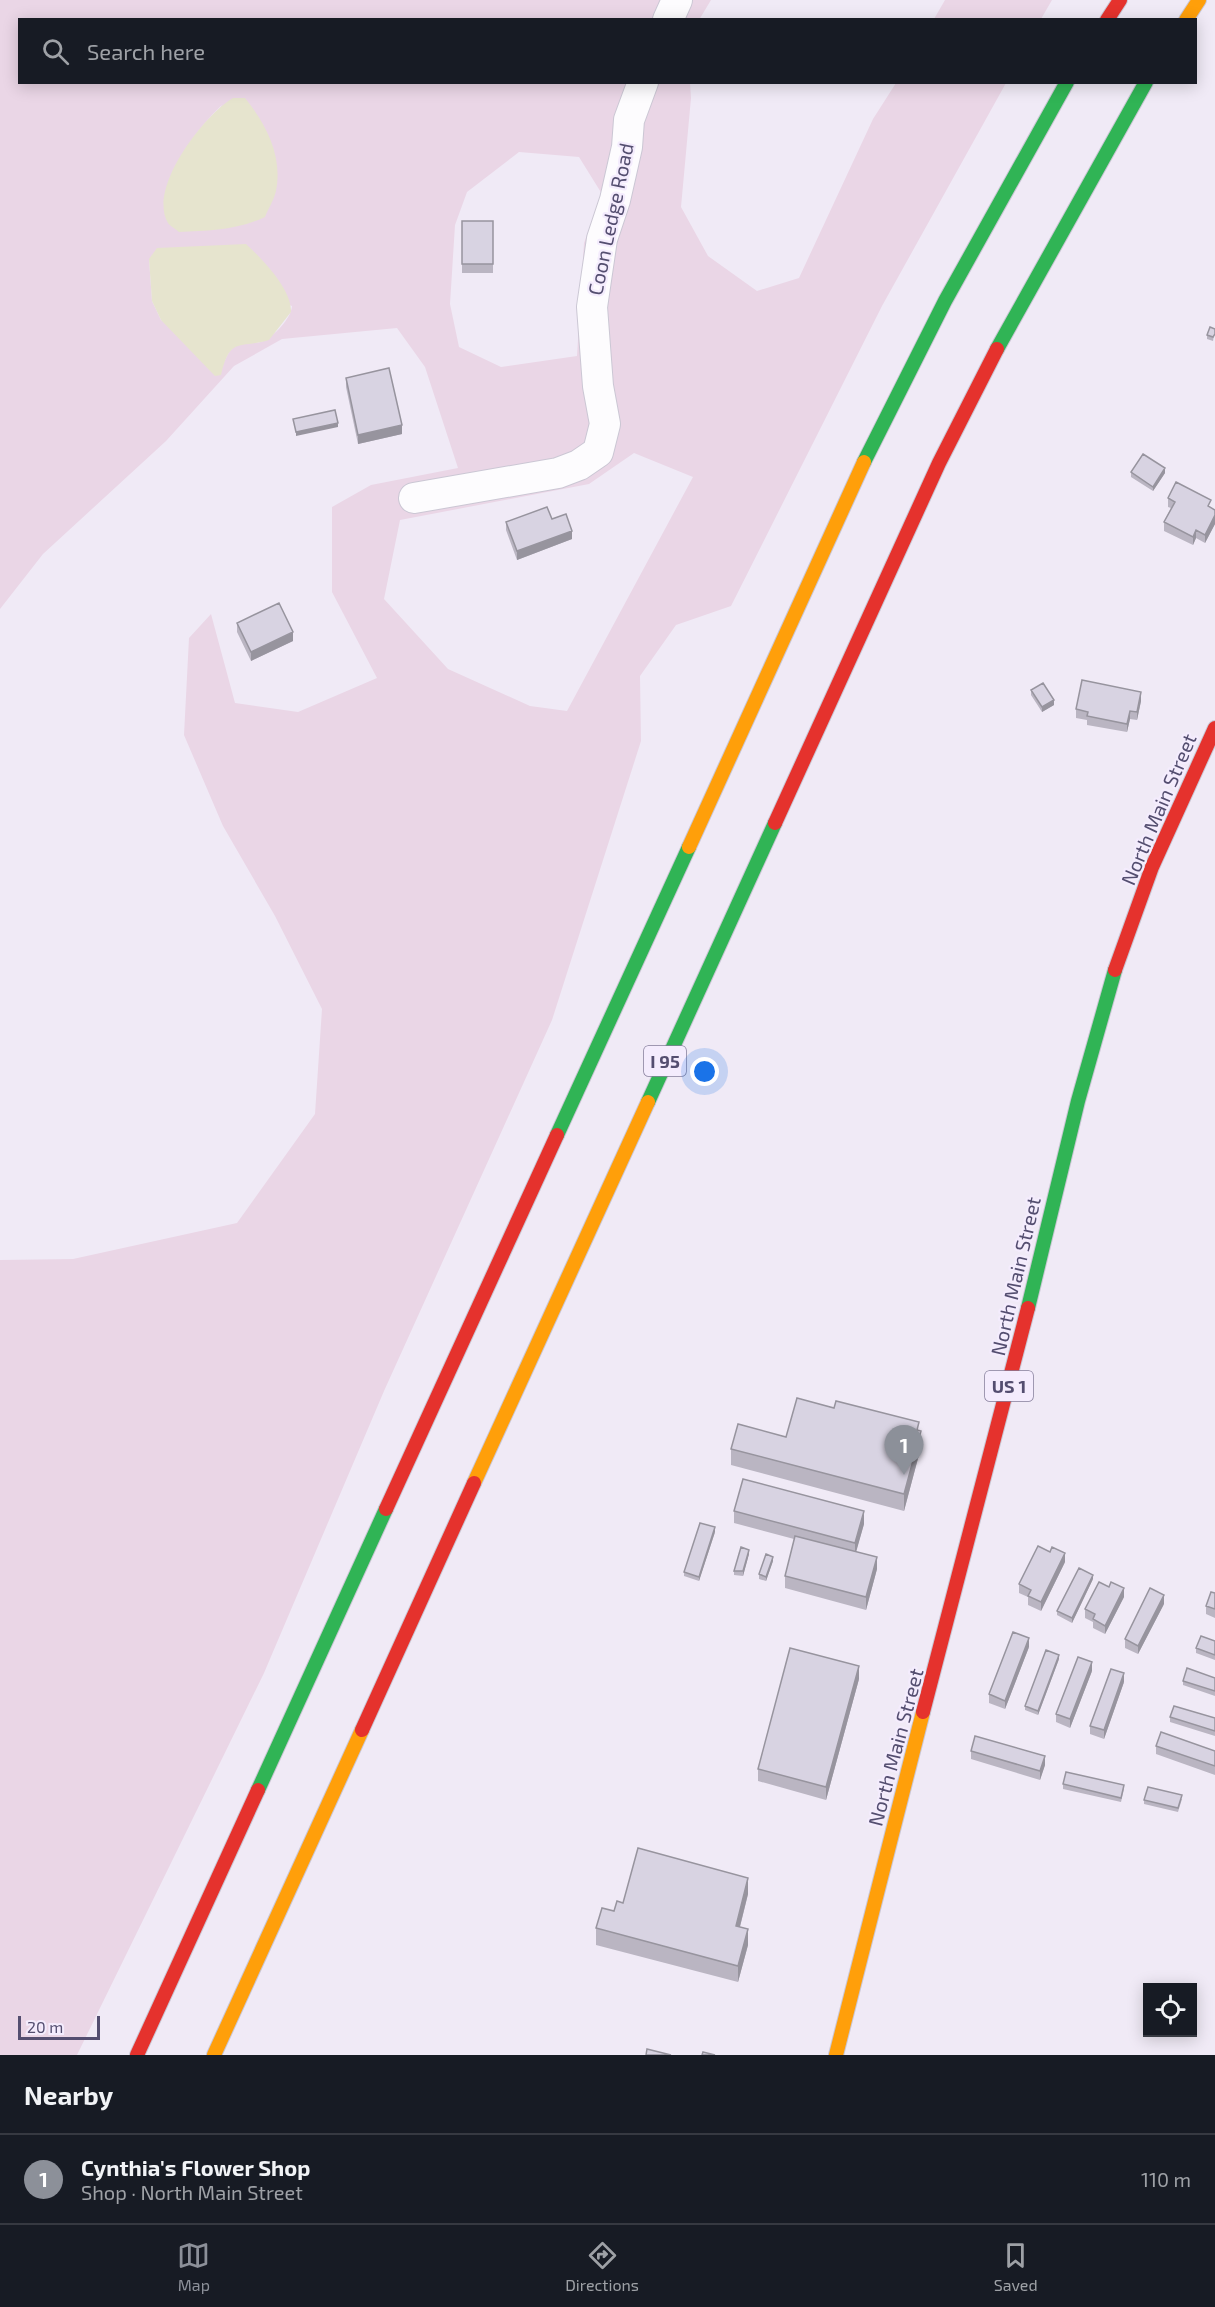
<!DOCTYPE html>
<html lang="en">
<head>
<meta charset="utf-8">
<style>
	:root { --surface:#171b24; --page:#242831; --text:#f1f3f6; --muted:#9ea1a6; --line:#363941; --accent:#8c9099 }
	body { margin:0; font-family:"Exo 2",sans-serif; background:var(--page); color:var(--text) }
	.controls { position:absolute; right:18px; bottom:18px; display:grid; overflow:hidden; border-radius:0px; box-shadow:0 3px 15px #0003 }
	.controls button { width:54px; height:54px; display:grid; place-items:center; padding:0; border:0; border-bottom:2px solid var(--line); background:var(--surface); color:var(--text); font:30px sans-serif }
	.scale { position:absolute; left:18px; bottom:15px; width:82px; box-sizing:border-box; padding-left:6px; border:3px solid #544e70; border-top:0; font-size:16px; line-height:21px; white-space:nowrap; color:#544e70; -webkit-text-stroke:4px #f4ecfd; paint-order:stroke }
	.you { position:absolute; left:705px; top:1072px; width:21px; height:21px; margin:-15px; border:4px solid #fff; border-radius:50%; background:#1a73e8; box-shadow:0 0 0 9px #1a73e833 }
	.badge { display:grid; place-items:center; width:39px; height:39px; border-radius:50%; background:var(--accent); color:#fff; font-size:20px; font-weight:700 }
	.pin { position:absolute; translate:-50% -50px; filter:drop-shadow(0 2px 3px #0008) }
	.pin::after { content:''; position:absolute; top:32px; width:21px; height:18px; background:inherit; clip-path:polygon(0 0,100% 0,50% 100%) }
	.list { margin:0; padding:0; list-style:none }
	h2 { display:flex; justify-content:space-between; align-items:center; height:78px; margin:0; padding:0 24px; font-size:26px }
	h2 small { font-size:20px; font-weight:400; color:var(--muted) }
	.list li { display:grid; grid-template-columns:39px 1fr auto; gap:18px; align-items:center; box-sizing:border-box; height:90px; padding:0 24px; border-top:2px solid var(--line) }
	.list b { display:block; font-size:22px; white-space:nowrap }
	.list p { margin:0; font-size:20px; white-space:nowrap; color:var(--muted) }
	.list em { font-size:20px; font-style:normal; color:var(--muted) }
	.icon { flex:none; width:33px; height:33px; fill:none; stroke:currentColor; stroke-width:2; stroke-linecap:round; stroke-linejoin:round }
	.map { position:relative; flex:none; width:1215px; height:2055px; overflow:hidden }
	.search { position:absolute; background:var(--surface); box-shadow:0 3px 15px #0003; left:18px; right:18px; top:18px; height:66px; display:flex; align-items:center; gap:15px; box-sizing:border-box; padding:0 21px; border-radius:0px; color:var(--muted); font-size:22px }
	.sheet { height:168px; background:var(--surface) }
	nav { display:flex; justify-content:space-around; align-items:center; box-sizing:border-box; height:84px; border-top:2px solid var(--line); background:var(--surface); font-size:16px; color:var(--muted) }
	nav a { display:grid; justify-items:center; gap:3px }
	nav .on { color:var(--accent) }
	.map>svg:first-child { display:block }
	.green { fill:#ead6e6; fill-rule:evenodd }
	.water { fill:#e6e4ce }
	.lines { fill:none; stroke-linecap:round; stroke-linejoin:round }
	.street-casing { stroke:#cbc7d4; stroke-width:32 }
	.fast-casing { stroke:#cac7d4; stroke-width:16 }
	.slow-casing { stroke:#cac7d4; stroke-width:16 }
	.jam-casing { stroke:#cac7d4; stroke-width:16 }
	.street { stroke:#fdfcfe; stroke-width:30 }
	.fast { stroke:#30b455; stroke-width:14 }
	.slow { stroke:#ff9f0a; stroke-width:14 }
	.jam { stroke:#e5322d; stroke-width:14 }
	.wall { fill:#bab5c2 }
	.shaded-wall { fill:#97949e }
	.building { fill:#d8d3e2; stroke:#97949e; stroke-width:1.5 }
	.labels { text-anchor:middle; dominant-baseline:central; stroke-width:4.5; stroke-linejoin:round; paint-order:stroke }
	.shield { fill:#f4ecfd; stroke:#847d9a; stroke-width:1.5 }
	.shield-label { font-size:18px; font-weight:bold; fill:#544e70 }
	.street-label { font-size:20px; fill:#544e70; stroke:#f4ecfd }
</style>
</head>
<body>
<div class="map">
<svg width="1215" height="2055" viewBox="0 0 1215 2055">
	<rect width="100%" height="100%" fill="#f0eaf6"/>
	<path class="green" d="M 0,0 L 711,0 L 699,20 L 20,20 L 20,82 L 690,83 L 691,98 L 681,207 L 708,256 L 757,291 L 799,278 L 873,119 L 896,83 L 1006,83 L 882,306 L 731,606 L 676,625 L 640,676 L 641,741 L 552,1020 L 384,1391 L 264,1673 L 77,2055 L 0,2055 L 0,1260 L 73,1259 L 237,1223 L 315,1114 L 322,1009 L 275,916 L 223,826 L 184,735 L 189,638 L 211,614 L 235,703 L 298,712 L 377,678 L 332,592 L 332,507 L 371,485 L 458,468 L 425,367 L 397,328 L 282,339 L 234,366 L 166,441 L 43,554 L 0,609 ZM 222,105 L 165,195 C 175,160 196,130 222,105 ZM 519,152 L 579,157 L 602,194 L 584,243 L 577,356 L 501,367 L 459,347 L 450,304 L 455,225 L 467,192 ZM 149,259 L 292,306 C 291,319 274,336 263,341 C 255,345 246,341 239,344 C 231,347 228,354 224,362 L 161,320 L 152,301 ZM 634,453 L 693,477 L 567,711 L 530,706 L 448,669 L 384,599 L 400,520 L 589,484 Z
		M 945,0 L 1052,0 L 1041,19 L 934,19 Z"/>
	<path class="water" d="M 233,98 L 245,98 C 266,124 283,156 276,191 C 274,200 268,209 265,217 C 238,230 208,231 179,232 C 176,229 170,226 168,223 C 147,188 205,114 233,98 Z
		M 246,244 C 262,259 292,289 291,312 L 269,340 C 239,349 230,336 221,375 L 215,376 L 161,320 L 152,301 L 149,259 L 157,248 Z"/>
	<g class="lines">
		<g class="street-casing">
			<path id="street" d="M 668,20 L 677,0
				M 414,498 L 558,473 L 579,465 L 598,452 L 605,424 L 598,386 L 592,307 L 602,239 L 615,200 L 627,147 L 629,120 L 643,82"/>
		</g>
		<g class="fast-casing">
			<path id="fast" d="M 997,349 L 1146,82
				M 864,462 L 945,301 L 1067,82
				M 648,1102 L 775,823
				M 557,1135 L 689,847
				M 1028,1308 L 1078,1101 L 1115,970
				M 258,1790 L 386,1509"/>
		</g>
		<g class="slow-casing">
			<path id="slow" d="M 1186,20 L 1199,0
				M 689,847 L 864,462
				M 474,1483 L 648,1102
				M 214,2055 L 362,1730
				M 836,2055 L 923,1712"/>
		</g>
		<g class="jam-casing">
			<path id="jam" d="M 1107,20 L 1120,0
				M 775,823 L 939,463 L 997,349
				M 1115,970 L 1152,867 L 1215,728
				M 386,1509 L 557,1135
				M 923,1712 L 1028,1308
				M 362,1730 L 474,1483
				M 137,2055 L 258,1790"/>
		</g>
		<use href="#street" class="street"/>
		<use href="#fast" class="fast"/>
		<use href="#slow" class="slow"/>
		<use href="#jam" class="jam"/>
	</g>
	<path class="wall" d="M 462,221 L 493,221 L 493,273 L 462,273 Z
		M 1215,329 L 1213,341 L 1207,339 L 1207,335 Z
		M 346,378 L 402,434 L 358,444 L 346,387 Z
		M 1131,472 L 1165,473 L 1153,491 L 1131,477 Z
		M 1168,498 L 1211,508 L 1215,510 L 1215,524 L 1205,543 L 1196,538 L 1193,545 L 1164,531 L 1164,522 L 1171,508 L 1168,507 Z
		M 552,519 L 572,539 L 517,560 L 506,530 L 506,522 Z
		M 237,623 L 293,641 L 251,661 L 237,632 Z
		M 1031,690 L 1054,705 L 1042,712 L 1031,695 Z
		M 1141,701 L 1137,720 L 1130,719 L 1127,732 L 1087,725 L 1087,720 L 1076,718 L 1076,709 Z
		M 919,1430 L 921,1447 L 904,1511 L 731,1465 L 731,1449 L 786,1437 Z
		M 734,1511 L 864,1524 L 856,1551 L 877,1569 L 866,1610 L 785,1588 L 785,1576 L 794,1539 L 734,1523 Z
		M 715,1532 L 699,1581 L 684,1576 L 684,1572 Z
		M 749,1554 L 743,1576 L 734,1575 L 734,1571 Z
		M 773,1561 L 766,1581 L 759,1579 L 759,1574 Z
		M 1065,1562 L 1041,1611 L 1028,1605 L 1028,1597 L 1019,1593 L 1019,1584 Z
		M 1093,1579 L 1072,1623 L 1057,1615 L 1057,1611 Z
		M 1215,1593 L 1215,1618 L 1206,1614 L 1206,1606 Z
		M 1124,1597 L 1105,1634 L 1093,1628 L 1093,1622 L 1085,1618 L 1085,1609 Z
		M 1164,1604 L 1138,1654 L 1125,1648 L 1125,1639 Z
		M 1215,1641 L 1215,1660 L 1196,1653 L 1196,1648 Z
		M 1029,1647 L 1005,1709 L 989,1703 L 989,1694 Z
		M 1059,1659 L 1038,1715 L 1025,1710 L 1025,1706 Z
		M 1092,1671 L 1070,1728 L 1056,1722 L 1056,1714 Z
		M 1215,1678 L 1215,1696 L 1183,1685 L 1183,1681 Z
		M 859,1679 L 826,1800 L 758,1781 L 758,1769 Z
		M 1124,1682 L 1104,1739 L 1090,1734 L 1090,1726 Z
		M 1170,1717 L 1215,1718 L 1215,1736 L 1170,1722 Z
		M 1156,1746 L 1215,1751 L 1215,1775 L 1156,1754 Z
		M 971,1751 L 1045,1765 L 1040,1780 L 971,1759 Z
		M 1063,1784 L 1124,1789 L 1121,1802 L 1063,1789 Z
		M 1182,1799 L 1178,1812 L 1144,1804 L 1144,1800 Z
		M 748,1894 L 740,1927 L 748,1945 L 738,1982 L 596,1945 L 596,1928 L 623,1903 Z"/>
	<path class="shaded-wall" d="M 338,423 L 338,427 L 296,436 L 296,432 Z
		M 402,425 L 402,434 L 358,444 L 358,435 Z
		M 1165,468 L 1165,473 L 1153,491 L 1153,487 Z
		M 1215,515 L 1215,524 L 1205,543 L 1205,535 Z
		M 1196,530 L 1196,538 L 1193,545 L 1193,537 Z
		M 572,531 L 572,539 L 517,560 L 517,551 Z
		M 293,632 L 293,641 L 251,661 L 251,652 Z
		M 1141,692 L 1141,701 L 1137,720 L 1137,712 Z
		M 1054,700 L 1054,705 L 1042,712 L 1042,707 Z
		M 1130,711 L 1130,719 L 1127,732 L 1127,724 Z
		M 921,1431 L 921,1447 L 904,1511 L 904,1494 Z
		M 864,1511 L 864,1524 L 855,1556 L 855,1543 Z
		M 715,1527 L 715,1532 L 699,1581 L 699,1577 Z
		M 749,1550 L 749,1554 L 743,1576 L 743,1571 Z
		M 1065,1553 L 1065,1562 L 1041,1611 L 1041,1602 Z
		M 773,1557 L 773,1561 L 766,1581 L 766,1577 Z
		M 877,1557 L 877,1569 L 866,1610 L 866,1597 Z
		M 1093,1575 L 1093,1579 L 1072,1623 L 1072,1618 Z
		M 1124,1588 L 1124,1597 L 1105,1634 L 1105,1626 Z
		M 1164,1595 L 1164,1604 L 1138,1654 L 1138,1646 Z
		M 1029,1638 L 1029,1647 L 1005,1709 L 1005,1701 Z
		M 1059,1655 L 1059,1659 L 1038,1715 L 1038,1711 Z
		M 1092,1662 L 1092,1671 L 1070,1728 L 1070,1719 Z
		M 859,1666 L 859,1679 L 826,1800 L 826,1787 Z
		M 1124,1673 L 1124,1682 L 1104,1739 L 1104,1730 Z
		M 1045,1756 L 1045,1765 L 1040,1780 L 1040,1771 Z
		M 748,1878 L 748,1894 L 736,1942 L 736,1926 Z
		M 748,1929 L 748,1945 L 738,1982 L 738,1966 Z"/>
	<path class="building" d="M 462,221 L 493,221 L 493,264 L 462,264 Z
		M 1210,327 L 1215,329 L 1215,334 L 1213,337 L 1207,335 Z
		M 389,368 L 402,425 L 358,435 L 346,378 Z
		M 335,410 L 338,423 L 296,432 L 293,419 Z
		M 1143,454 L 1165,468 L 1153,487 L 1131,472 Z
		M 1176,482 L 1211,500 L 1208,506 L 1215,510 L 1215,515 L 1205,535 L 1196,530 L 1193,537 L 1164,522 L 1175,502 L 1168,498 Z
		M 547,507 L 552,519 L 566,514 L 572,531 L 517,551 L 506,522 Z
		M 279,603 L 293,632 L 251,652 L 237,623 Z
		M 1082,680 L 1141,692 L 1137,712 L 1130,711 L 1127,724 L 1087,716 L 1088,712 L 1076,709 Z
		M 1043,683 L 1054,700 L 1042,707 L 1031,690 Z
		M 797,1398 L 834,1408 L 836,1401 L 919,1422 L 917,1430 L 921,1431 L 904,1494 L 731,1449 L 738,1424 L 786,1437 Z
		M 743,1479 L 864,1511 L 855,1543 L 734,1511 Z
		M 700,1523 L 715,1527 L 699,1577 L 684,1572 Z
		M 795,1536 L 877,1557 L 866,1597 L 785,1576 Z
		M 1038,1546 L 1050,1552 L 1052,1547 L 1065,1553 L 1041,1602 L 1028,1596 L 1031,1590 L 1019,1584 Z
		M 741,1547 L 749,1550 L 743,1571 L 734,1571 Z
		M 766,1554 L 773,1557 L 766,1577 L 759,1574 Z
		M 1079,1568 L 1093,1575 L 1072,1618 L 1057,1611 Z
		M 1099,1582 L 1109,1587 L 1111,1582 L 1124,1588 L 1105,1626 L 1093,1619 L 1095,1614 L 1085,1609 Z
		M 1150,1588 L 1164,1595 L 1138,1646 L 1125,1639 Z
		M 1211,1592 L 1215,1593 L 1215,1609 L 1206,1606 Z
		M 1013,1632 L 1029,1638 L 1005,1701 L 989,1694 Z
		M 1201,1636 L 1215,1641 L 1215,1655 L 1196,1648 Z
		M 790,1648 L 859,1666 L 826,1787 L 758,1769 Z
		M 1046,1650 L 1059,1655 L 1038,1711 L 1025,1706 Z
		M 1078,1657 L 1092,1662 L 1070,1719 L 1056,1714 Z
		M 1187,1668 L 1215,1678 L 1215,1691 L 1183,1681 Z
		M 1111,1669 L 1124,1673 L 1104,1730 L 1090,1726 Z
		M 1174,1706 L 1215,1718 L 1215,1731 L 1170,1717 Z
		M 1161,1732 L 1215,1751 L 1215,1766 L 1156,1746 Z
		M 975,1736 L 1045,1756 L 1040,1771 L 971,1751 Z
		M 1066,1772 L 1124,1785 L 1121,1798 L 1063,1784 Z
		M 1148,1787 L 1182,1795 L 1178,1808 L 1144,1800 Z
		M 638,1848 L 748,1878 L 736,1926 L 748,1929 L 738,1966 L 596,1928 L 602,1908 L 614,1911 L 617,1901 L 623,1903 Z
		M 647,2049 L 671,2055 L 646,2055 Z
		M 703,2052 L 715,2055 L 702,2055 Z"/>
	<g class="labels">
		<g class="shield">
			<rect x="644" y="1046" width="42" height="30" rx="4.5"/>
			<rect x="985" y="1371" width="48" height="30" rx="4.5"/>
		</g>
		<g class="shield-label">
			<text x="665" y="1061">I 95</text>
			<text x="1009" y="1386">US 1</text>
		</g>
		<g class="street-label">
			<text transform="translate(610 219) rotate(-78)">Coon Ledge Road</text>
			<text transform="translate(1158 809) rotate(-67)">North Main Street</text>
			<text transform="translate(1015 1276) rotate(-77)">North Main Street</text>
			<text transform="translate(895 1747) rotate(-75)">North Main Street</text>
		</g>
	</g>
</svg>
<div class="controls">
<button><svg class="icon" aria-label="locate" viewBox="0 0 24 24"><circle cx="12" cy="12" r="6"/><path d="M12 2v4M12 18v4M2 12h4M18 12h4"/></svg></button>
</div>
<div class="scale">20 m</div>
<div class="you"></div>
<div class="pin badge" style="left:904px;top:1475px">1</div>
<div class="search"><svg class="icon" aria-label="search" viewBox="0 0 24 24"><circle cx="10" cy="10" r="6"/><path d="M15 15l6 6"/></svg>Search here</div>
</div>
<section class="sheet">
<h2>Nearby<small></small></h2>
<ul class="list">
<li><span class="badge">1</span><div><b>Cynthia's Flower Shop</b><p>Shop · North Main Street</p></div><em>110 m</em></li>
</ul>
</section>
<nav>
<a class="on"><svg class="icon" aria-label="map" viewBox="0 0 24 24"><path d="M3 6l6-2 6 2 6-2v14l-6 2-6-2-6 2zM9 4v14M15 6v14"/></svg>Map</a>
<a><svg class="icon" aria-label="directions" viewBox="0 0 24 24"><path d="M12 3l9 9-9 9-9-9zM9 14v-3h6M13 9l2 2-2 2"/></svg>Directions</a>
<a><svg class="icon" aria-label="saved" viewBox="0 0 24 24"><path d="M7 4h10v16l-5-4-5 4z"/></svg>Saved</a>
</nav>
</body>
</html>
